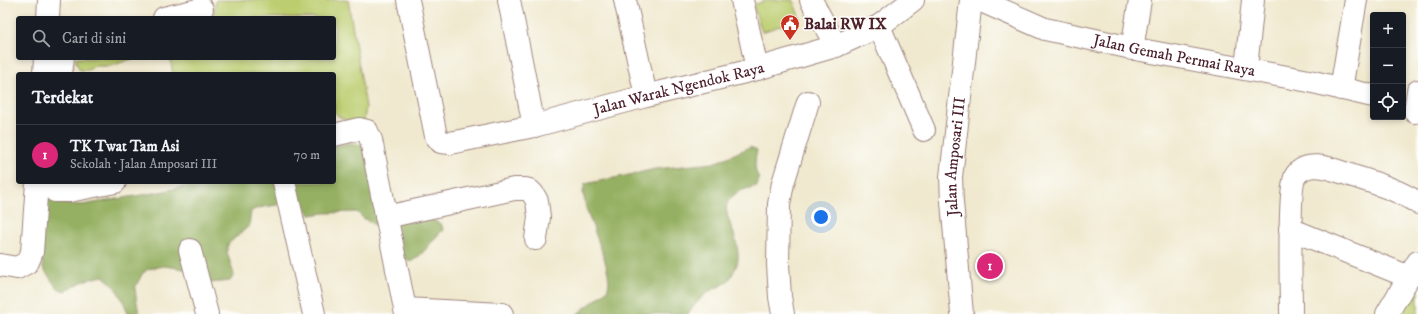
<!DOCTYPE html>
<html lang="id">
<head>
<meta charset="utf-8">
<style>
	:root { --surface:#171b24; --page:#20242c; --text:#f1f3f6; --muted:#9ea1a6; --line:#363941; --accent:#db2777 }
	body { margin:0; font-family:"IM FELL DW Pica",serif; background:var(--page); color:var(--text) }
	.controls { position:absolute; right:12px; top:12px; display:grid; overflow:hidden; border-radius:4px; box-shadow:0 2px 6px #0003 }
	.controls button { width:36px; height:36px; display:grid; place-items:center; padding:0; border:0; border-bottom:1px solid var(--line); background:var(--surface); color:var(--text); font:20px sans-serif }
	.you { position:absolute; left:821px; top:217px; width:14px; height:14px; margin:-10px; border:3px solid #fff; border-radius:50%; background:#1a73e8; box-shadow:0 0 0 6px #1a73e833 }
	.badge { display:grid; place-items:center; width:26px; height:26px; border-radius:50%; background:var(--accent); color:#fff; font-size:13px; font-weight:700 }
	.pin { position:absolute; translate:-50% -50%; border:2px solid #fff; box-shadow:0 1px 4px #0006 }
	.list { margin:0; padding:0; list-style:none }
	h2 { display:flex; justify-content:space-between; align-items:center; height:52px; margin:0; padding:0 16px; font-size:17px }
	h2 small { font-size:13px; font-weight:400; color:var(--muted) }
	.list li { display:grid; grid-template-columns:26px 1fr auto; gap:12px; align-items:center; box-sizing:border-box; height:60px; padding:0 16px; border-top:1px solid var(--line) }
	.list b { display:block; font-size:15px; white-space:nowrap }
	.list p { margin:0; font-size:13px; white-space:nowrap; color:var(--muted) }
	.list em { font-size:13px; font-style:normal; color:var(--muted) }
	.icon { flex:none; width:22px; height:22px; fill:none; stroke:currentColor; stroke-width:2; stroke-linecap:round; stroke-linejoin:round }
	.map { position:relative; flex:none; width:1418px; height:314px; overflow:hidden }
	.search { position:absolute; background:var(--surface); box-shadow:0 2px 6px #0003; left:16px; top:16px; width:320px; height:44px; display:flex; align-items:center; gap:10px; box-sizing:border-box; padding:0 14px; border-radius:4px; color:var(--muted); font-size:15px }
	.panel { position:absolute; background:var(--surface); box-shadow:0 2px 6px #0003; left:16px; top:72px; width:320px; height:112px; border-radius:4px }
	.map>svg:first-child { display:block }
	.green { fill:#bccd70; stroke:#83764e }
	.forest { fill:#95b062; stroke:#706846 }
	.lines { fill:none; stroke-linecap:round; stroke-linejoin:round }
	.minor-casing { stroke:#9d847d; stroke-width:24 }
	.minor { stroke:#fff; stroke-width:22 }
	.labels { text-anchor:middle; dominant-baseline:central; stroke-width:3.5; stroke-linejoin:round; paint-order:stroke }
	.poi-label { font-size:16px; font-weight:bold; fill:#4a1f2b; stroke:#fdfcf7; text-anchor:start }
	.street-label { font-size:16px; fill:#4a1f2b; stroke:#fdfcf7 }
</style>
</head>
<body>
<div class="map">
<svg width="1418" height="314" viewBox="0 0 1418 314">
	<rect width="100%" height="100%" fill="#fdfcf7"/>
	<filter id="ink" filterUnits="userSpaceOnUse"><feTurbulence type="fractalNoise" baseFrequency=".025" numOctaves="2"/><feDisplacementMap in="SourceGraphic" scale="8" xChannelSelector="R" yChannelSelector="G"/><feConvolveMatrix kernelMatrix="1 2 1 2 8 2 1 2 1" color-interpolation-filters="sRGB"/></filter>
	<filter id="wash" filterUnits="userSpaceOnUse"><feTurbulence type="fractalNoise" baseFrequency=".012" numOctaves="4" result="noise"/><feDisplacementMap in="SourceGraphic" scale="16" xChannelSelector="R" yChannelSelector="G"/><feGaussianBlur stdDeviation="0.9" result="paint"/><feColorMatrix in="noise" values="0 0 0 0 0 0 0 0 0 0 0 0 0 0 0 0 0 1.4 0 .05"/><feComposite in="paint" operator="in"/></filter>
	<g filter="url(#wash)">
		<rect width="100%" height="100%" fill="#f0e9cf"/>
		<path class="green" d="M 216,0 L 348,0 L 366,107 L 364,121 C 353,122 340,121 334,111 L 334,74 L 173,74 L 170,58 L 334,58 L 334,18 L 213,18 Z
			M 769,0 L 793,0 L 800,19 L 762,32 L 753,5 Z
			M 76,58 L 134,58 L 111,66 L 95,66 L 88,70 L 80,70 L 76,63 Z
			M 1418,278 L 1418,314 L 1396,314 Z"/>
		<path class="forest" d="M 352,143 L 367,146 L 389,194 L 399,207 L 412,214 L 435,221 L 442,225 L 443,230 C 431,240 425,255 410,262 L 378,227 L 363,218 L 357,212 L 325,213 L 310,215 L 302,201 L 258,208 L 251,211 L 249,226 L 228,244 L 227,252 L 234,275 L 230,281 L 209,283 L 191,270 L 164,266 L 148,269 L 142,274 L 135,288 L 136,297 L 139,314 L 128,314 C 124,300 115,285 103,276 L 86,280 L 65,291 L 57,288 L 43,268 L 38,202 L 42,195 L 66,204 L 82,205 L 165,191 L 205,182 L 334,182 L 334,146 Z
			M 750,147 L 757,150 C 755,161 753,168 759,179 L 757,186 C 749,188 740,190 734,195 C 721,204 728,217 732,229 C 735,235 739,252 738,259 C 738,263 735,269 733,273 C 726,288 717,285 707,293 C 699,299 693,307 688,314 L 577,314 L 607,291 L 609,282 L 608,273 L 604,257 L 586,208 L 583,192 L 585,184 L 634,174 L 655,169 L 713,163 L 721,160 Z"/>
	</g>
	<g filter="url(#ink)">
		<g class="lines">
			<g class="minor-casing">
				<g id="minor">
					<path id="s1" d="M 408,0 L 436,136 L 441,142 L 450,143 L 534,126 L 646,96 L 757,69 L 836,46 L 879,26 L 913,0"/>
					<path d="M 509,0 L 534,126"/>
					<path d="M 625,0 L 646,96"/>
					<path d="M 742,0 L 757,69"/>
					<path d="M 811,0 L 836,46"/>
					<path id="s2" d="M 979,0 L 1045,29 L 1141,50 L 1309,81 L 1373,96"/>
					<path d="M 48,18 L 49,0"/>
					<path d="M 164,18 L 202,9"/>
					<path d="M 879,26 L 924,130"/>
					<path d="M 1132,49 L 1140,0"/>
					<path d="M 1246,69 L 1253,0"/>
					<path d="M 44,74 L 45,58"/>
					<path d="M 61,74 L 63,58"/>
					<path d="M 1341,89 L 1356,0"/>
					<path d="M 1415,112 L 1418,91"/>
					<path d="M 334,135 L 359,129 L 367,131 L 371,140 L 406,314"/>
					<path d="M 48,182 L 55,191 L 69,191 L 115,182"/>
					<path d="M 284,182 L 314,314"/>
					<path d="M 386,217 L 514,189 L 525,189 L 529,190 L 533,194 L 537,201 L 539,217 L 536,239"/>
					<path d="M 1290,229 L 1409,277"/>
					<path d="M 190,250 L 207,314"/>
					<path d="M 0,265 L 17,268 L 28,262 L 32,252 L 37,182"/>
					<path d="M 405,309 L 502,314"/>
					<path d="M 1291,312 C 1291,292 1288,185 1296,175 C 1309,158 1334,170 1350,175 C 1374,183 1397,189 1418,203"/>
					<path d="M 783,314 L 780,297 L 778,264 L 779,204 L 783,183 L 808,102"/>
					<path id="s3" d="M 962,314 L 952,202 L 951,177 L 971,0"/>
					<path d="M 1387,314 L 1418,262"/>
				</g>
			</g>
			<use href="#minor" class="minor"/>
		</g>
	</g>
	<defs>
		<g id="civic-pin" transform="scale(1)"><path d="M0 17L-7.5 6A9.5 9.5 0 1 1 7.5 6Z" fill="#c8321e" stroke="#fdfcf7"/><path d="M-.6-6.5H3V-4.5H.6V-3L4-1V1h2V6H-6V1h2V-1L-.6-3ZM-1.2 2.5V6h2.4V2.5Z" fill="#fff"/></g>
	</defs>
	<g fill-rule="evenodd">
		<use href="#civic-pin" x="790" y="24"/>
	</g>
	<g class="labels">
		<g class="poi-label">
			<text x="804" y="24">Balai RW IX</text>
		</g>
		<g class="street-label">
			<text stroke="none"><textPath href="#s2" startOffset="204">Jalan Gemah Permai Raya</textPath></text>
			<text stroke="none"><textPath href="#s1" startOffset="391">Jalan Warak Ngendok Raya</textPath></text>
			<text stroke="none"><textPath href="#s3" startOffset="158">Jalan Amposari III</textPath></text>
		</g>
	</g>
</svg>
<div class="controls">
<button>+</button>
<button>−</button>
<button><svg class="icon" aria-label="locate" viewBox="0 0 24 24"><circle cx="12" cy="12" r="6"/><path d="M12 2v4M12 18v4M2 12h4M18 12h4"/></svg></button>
</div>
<div class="you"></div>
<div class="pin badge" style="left:990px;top:266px">1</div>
<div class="search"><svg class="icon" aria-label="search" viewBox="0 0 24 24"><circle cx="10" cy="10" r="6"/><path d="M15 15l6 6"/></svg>Cari di sini</div>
<section class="panel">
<h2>Terdekat<small></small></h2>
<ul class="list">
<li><span class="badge">1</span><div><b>TK Twat Tam Asi</b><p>Sekolah · Jalan Amposari III</p></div><em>70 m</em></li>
</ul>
</section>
</div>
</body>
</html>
